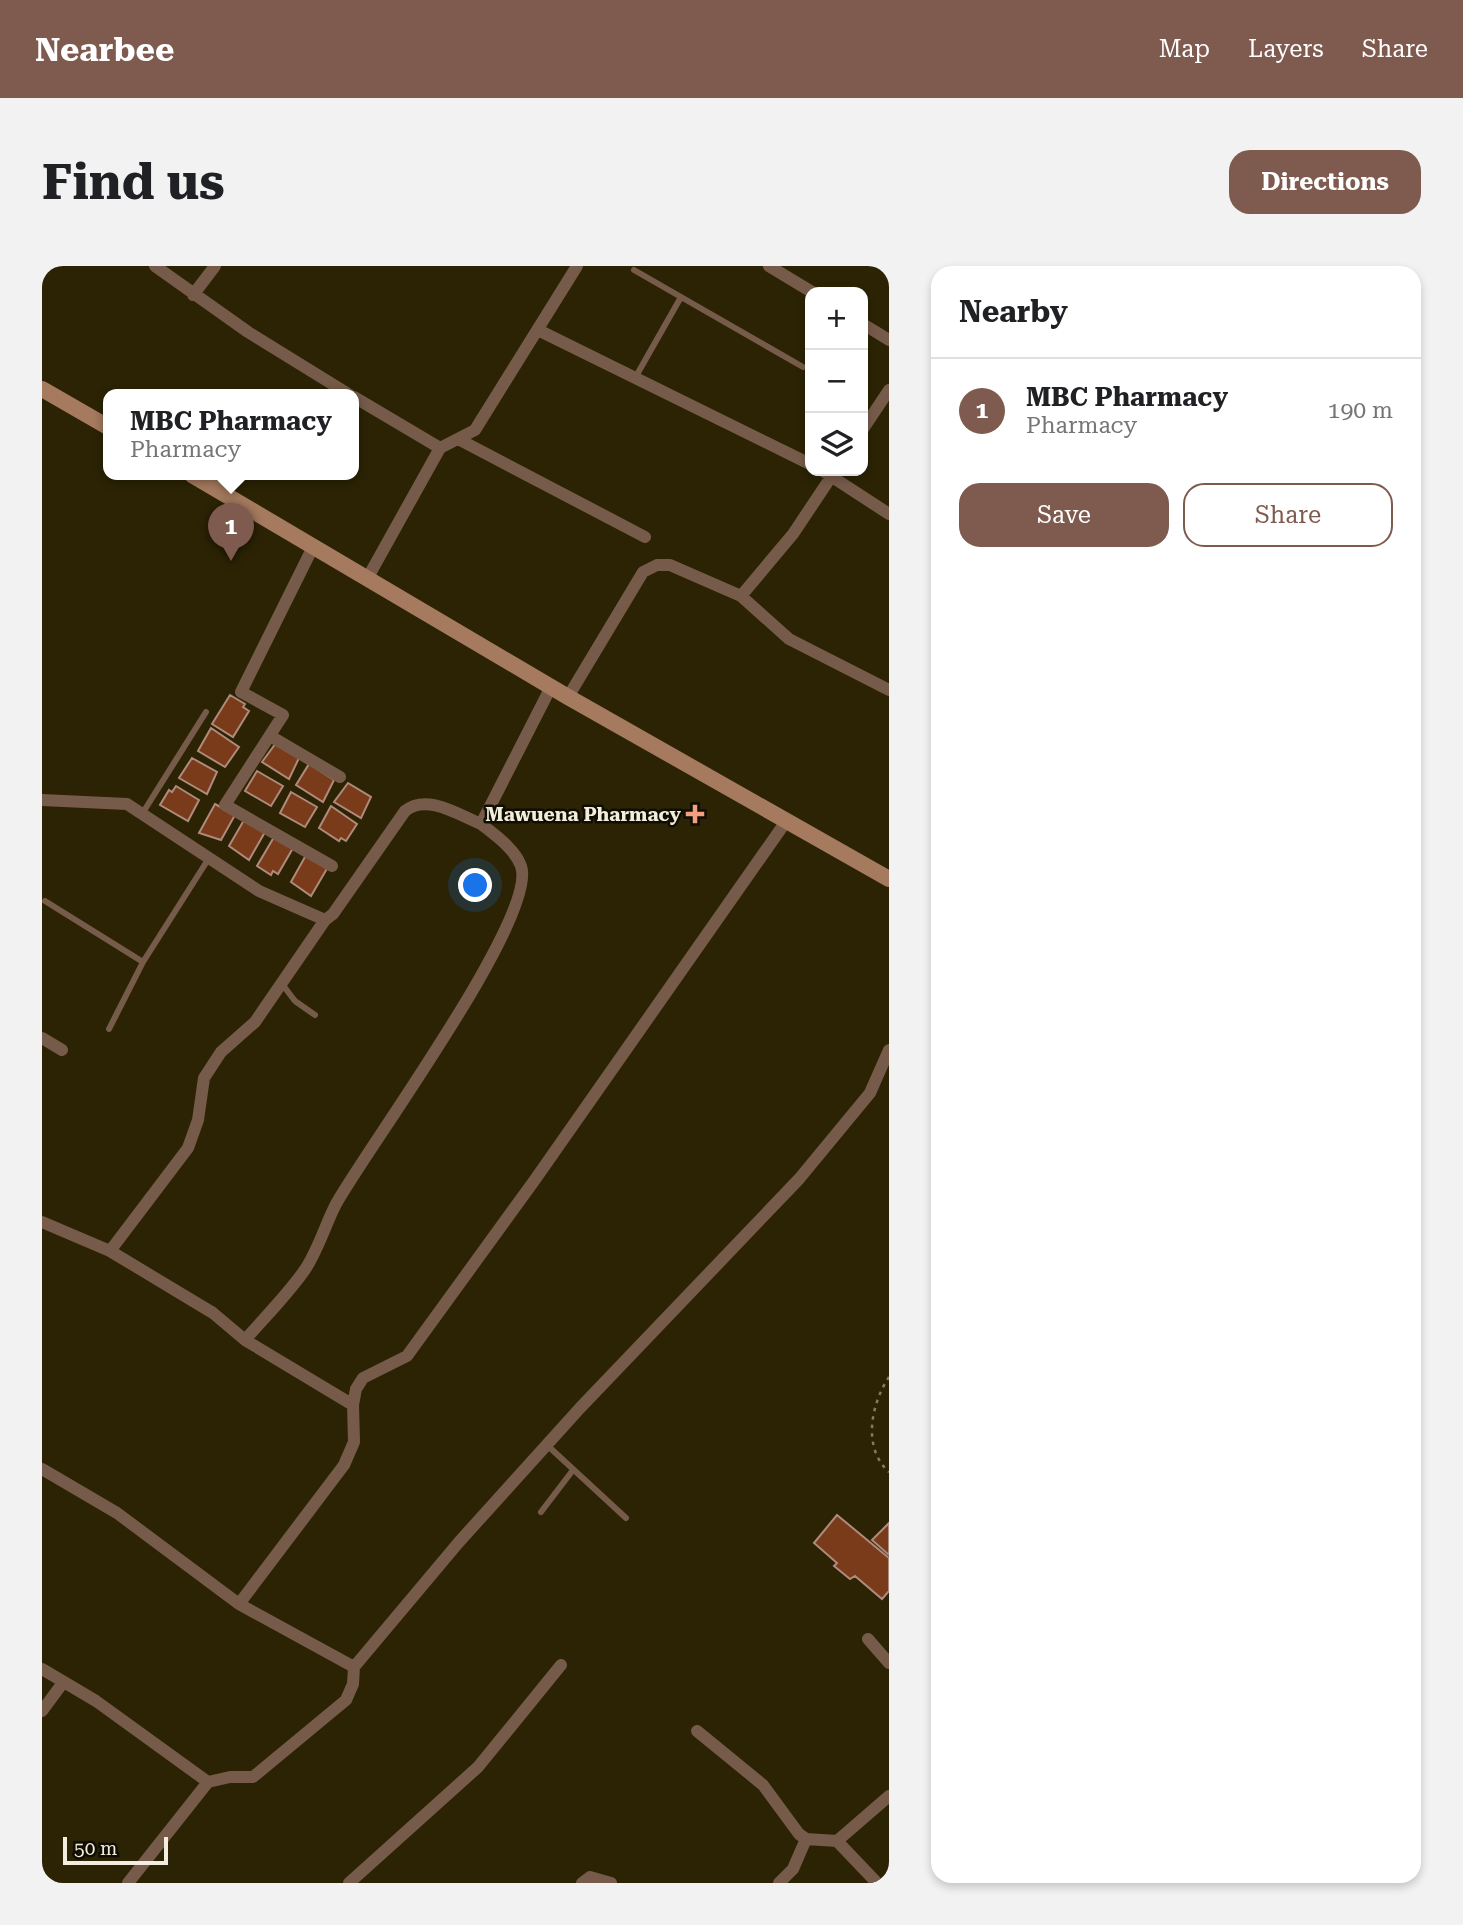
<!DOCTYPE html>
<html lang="en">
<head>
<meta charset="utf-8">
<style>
	:root { --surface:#fff; --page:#f2f2f2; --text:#202124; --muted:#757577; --line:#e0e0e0; --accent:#7f5a4e }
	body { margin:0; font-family:"Roboto Serif",serif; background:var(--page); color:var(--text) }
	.controls { position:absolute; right:21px; top:21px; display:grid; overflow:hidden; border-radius:14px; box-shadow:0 4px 10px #0003 }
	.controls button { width:63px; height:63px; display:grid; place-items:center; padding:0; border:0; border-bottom:2px solid var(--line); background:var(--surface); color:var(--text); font:35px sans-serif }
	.scale { position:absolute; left:21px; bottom:18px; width:105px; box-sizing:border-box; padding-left:7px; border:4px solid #f2eddc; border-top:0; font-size:19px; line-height:24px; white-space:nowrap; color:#f2eddc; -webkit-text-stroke:5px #100d03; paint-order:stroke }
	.you { position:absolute; left:434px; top:620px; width:24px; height:24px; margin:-18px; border:5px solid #fff; border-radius:50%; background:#1a73e8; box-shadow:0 0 0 10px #1a73e833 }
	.badge { display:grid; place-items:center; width:46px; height:46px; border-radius:50%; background:var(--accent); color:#fff; font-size:23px; font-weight:700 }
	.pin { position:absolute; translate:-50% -58px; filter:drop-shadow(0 2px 4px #0008) }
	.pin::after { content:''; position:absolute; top:37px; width:24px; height:21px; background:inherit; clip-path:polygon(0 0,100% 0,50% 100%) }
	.popup { position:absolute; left:61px; top:123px; width:256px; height:91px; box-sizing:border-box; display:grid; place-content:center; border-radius:14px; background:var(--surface); filter:drop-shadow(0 2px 5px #0005); font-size:23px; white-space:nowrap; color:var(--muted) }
	.popup b { font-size:26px; color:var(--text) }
	.popup::after { content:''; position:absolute; left:50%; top:100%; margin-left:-14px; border:14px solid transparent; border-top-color:var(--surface) }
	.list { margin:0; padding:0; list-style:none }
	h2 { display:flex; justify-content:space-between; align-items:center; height:91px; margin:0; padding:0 28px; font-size:30px }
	h2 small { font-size:23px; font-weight:400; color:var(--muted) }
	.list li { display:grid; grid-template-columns:46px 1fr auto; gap:21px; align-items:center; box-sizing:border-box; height:105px; padding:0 28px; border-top:2px solid var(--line) }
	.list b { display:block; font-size:26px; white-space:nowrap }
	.list p { margin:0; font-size:23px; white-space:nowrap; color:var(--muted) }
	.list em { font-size:23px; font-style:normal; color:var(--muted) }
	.actions { display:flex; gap:14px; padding:21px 28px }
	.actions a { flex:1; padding:16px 0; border:2px solid var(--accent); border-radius:21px; text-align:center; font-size:24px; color:var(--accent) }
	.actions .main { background:var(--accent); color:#fff }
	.icon { flex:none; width:38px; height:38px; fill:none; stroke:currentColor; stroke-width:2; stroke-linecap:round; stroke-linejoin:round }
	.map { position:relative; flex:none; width:847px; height:1617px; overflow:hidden; border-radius:21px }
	header { display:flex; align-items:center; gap:42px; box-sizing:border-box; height:98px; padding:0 35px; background:var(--accent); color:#fff }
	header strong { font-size:33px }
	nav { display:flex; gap:38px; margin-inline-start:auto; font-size:24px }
	.intro { display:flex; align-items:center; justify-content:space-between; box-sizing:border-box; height:168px; padding:0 42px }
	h1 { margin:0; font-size:49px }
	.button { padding:18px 32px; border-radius:21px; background:var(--accent); color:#fff; font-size:24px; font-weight:700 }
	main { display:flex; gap:42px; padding:0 42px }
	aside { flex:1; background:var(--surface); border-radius:21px; box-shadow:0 4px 10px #0003 }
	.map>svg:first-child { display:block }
	.building { fill:#7a3b1b; stroke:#ae8b7c; stroke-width:2 }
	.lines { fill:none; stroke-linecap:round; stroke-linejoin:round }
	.path { stroke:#817b62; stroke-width:2.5; stroke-dasharray:3.5 5; stroke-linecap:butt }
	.lane { stroke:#765b4a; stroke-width:6 }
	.street { stroke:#765b4a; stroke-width:12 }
	.secondary { stroke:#a57a5e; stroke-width:16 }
	.poi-dot { fill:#f3a082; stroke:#100d03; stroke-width:2.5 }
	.labels { text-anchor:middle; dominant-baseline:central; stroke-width:5; stroke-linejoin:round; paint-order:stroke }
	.poi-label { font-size:19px; font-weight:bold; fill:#f2eddc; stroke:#100d03; text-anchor:end }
</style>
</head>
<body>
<header>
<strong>Nearbee</strong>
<nav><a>Map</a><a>Layers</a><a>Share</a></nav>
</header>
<div class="intro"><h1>Find us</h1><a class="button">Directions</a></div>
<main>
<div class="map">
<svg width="847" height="1617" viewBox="0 0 847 1617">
	<rect width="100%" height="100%" fill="#2b2304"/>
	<path class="building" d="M 188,429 L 203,438 L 201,441 L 207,445 L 191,471 L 170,458 Z
		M 169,462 L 197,481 L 183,501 L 156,485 Z
		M 234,477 L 257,492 L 247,513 L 220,496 Z
		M 150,492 L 175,506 L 165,528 L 137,512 Z
		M 267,498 L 292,514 L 281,536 L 254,519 Z
		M 215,505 L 241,520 L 229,540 L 203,525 Z
		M 306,517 L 329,531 L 319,552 L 292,536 Z
		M 134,520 L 157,534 L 146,555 L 118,539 L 127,524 L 130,526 Z
		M 249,526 L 275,541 L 263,561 L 238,547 Z
		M 173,538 L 193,549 L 179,574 L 157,567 Z
		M 289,540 L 315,558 L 304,575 L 299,572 L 297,575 L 277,562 Z
		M 202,554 L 223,566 L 207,594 L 187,580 Z
		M 232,571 L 251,582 L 236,608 L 231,605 L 229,609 L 215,600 Z
		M 264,589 L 286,601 L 269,630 L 249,616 Z
		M 795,1249 L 847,1292 L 847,1325 L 840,1333 L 813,1310 L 808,1313 L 792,1300 L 795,1297 L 772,1277 Z
		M 847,1257 L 847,1289 L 830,1274 Z"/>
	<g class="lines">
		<path class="path" d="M 847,1111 C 829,1138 820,1182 847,1206"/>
		<path class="lane" d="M 592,4 L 761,101
			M 593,112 L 639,31
			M 100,548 L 164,446
			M 3,635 L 101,696
			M 240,718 L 253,735 L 273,749
			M 67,763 L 101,696 L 167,592
			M 506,1180 L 584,1252
			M 499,1246 L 531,1204"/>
		<path class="street" d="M 113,0 L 206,66 L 308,129
			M 727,0 L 770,26
			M 151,29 L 173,0
			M 821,58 L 847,74
			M 496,64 L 768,198
			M 312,131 L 398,182 L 325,313
			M 821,163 L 847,124
			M 418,174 L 603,271
			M 398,182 L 433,164 L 535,0
			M 781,205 L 847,248
			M 271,281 L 199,426 L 241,449 L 183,539 L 290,600
			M 699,330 L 747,373 L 847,424
			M 526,431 L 601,306 L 615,299 L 628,299 L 699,330 L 751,268 L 793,205
			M 228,470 L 298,511
			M 0,534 L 85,538 L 217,625 L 283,654 L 291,648 L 363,545 C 385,527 417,549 439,558 L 509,421
			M 0,772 L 20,784
			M 0,956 L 68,985 L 171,1047 L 203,1074 L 311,1139
			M 68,985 L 146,882 L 156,854 L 162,812 L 179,786 L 213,756 L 283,654
			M 203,1074 C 223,1051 245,1029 262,1005 C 276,985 283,959 294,938 C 325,882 497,650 479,600 C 473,583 453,569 439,558
			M 0,1203 L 75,1247 L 197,1338 L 312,1401 L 417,1276 L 538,1142 L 757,913 L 828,827 L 847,784
			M 197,1338 L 302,1199 L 312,1176 L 311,1139 L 314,1123 L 321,1112 L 365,1090 L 492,915 L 745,554
			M 826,1373 L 847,1397
			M 0,1403 L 54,1435 L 166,1516
			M 0,1445 L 20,1418
			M 655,1465 L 721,1519 L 757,1568 L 764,1573 L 795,1575 L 847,1530
			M 795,1575 L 835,1617
			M 86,1617 L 166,1516 L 188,1511 L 211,1511 L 304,1434 L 311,1418 L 312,1401
			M 307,1617 L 436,1501 L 519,1399
			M 540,1617 L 548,1611 L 569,1617
			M 737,1617 L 751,1603 L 764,1573"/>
		<path class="secondary" d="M 0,123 L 66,161
			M 150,209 L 526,431 L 847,613"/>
	</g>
	<path class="poi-dot" d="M649.5 537.5h7v7h7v7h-7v7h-7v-7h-7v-7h7z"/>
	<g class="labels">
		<g class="poi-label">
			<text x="639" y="548">Mawuena Pharmacy</text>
		</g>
	</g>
</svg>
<div class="controls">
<button>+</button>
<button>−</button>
<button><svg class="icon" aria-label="layers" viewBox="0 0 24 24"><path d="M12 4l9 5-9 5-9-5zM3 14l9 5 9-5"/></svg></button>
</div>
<div class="scale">50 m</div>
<div class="you"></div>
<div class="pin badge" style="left:189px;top:295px">1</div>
<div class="popup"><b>MBC Pharmacy</b>Pharmacy</div>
</div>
<aside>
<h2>Nearby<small></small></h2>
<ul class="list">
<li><span class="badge">1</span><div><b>MBC Pharmacy</b><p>Pharmacy</p></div><em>190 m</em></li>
</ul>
<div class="actions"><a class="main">Save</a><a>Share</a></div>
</aside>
</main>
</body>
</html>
